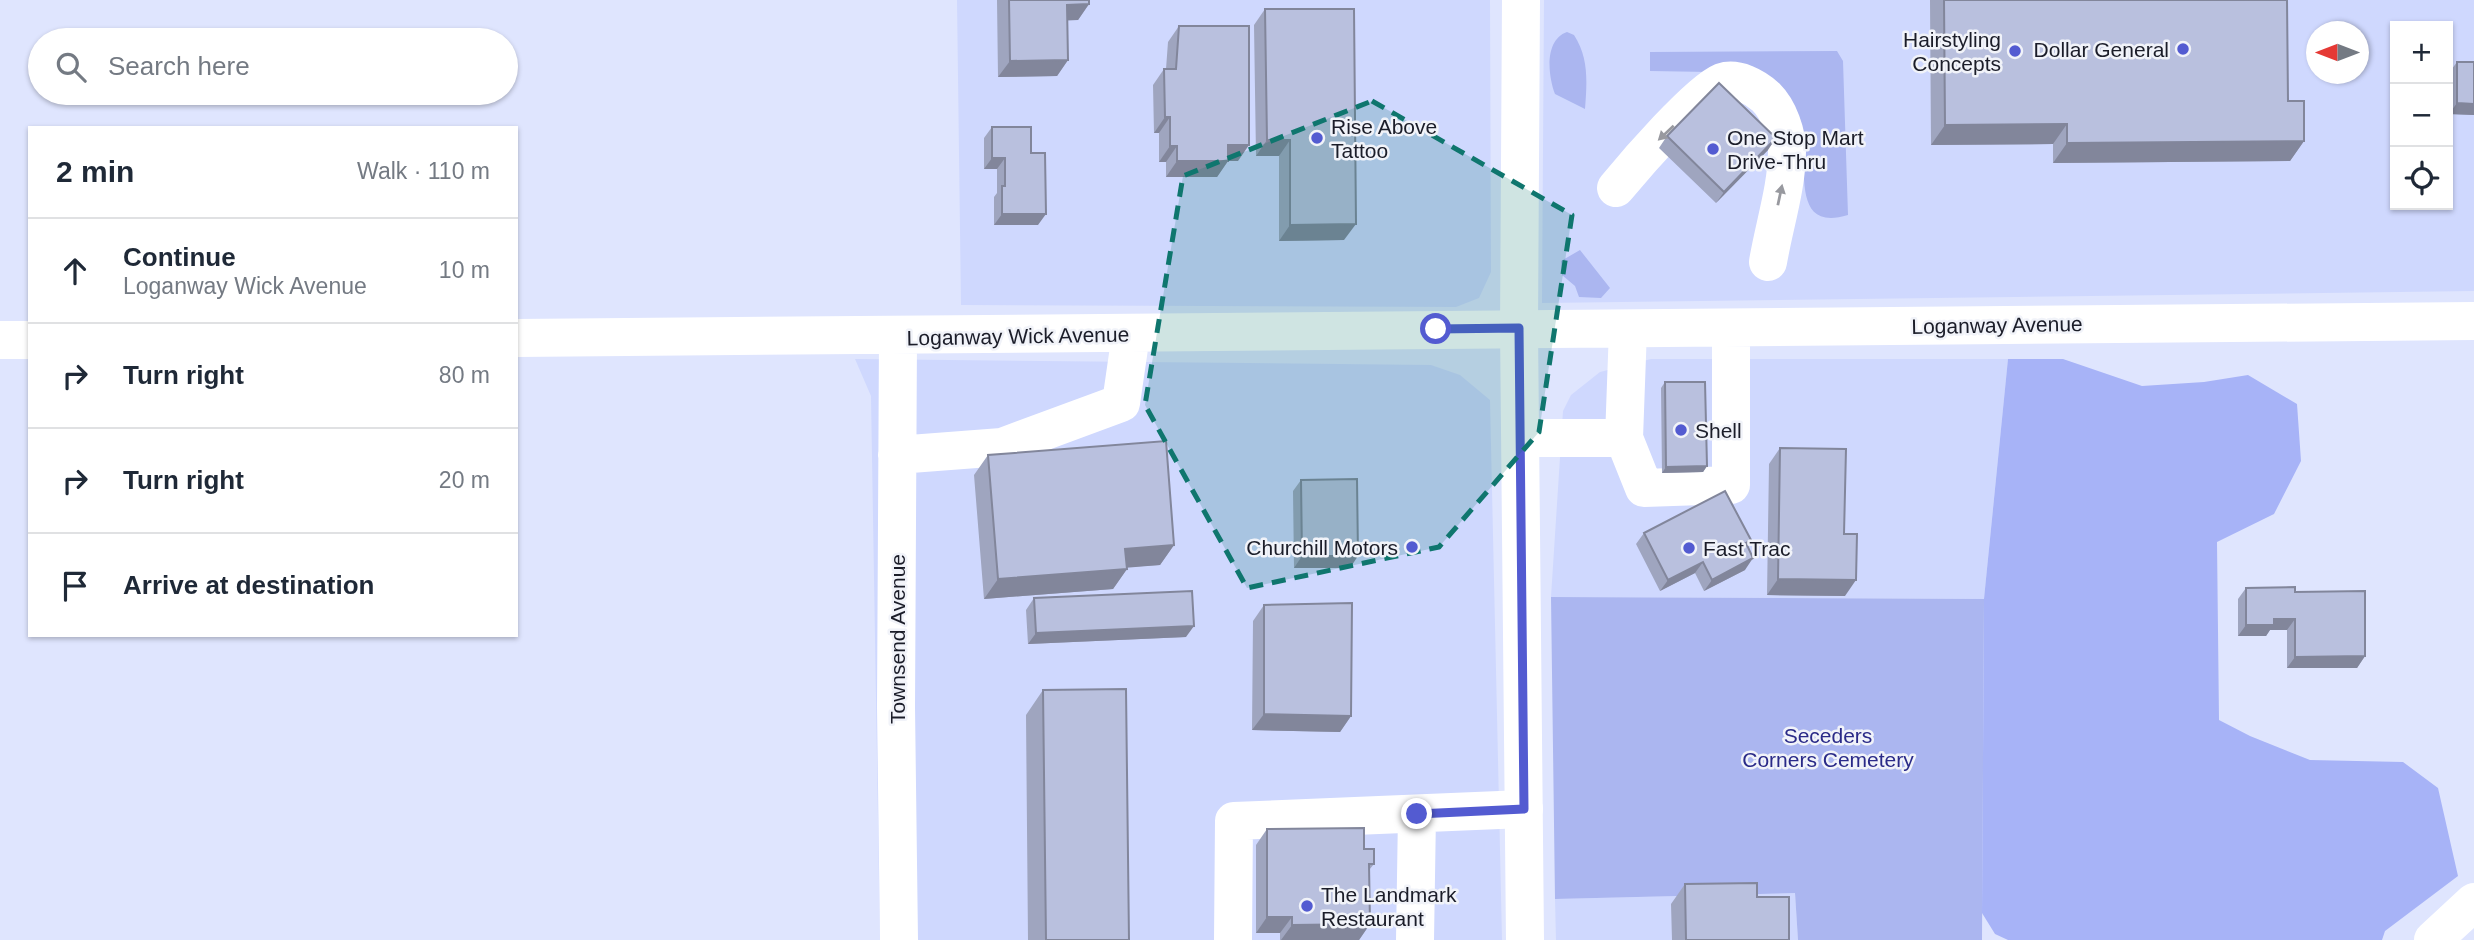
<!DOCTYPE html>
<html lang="en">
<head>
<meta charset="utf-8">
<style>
	:root { --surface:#fff; --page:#f2f2f3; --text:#1f2937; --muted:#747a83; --line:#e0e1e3 }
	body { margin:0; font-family:Arial,sans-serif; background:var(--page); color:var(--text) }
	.controls { position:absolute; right:21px; top:21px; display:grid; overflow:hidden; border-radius:0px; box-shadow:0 2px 5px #0004 }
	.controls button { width:63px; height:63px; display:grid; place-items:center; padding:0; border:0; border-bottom:2px solid var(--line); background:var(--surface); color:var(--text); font:35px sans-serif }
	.compass { position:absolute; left:2306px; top:21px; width:63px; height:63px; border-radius:50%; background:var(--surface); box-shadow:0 2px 5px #0004; rotate:270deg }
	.stop { position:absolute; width:21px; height:21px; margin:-16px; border:5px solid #535bd1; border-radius:50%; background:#fff }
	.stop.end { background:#535bd1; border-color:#fff; box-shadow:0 2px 7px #0008 }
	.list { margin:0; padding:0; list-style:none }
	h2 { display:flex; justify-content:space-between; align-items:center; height:91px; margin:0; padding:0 28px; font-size:30px }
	h2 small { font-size:23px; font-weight:400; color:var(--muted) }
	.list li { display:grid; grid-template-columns:46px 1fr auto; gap:21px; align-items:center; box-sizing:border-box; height:105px; padding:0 28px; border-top:2px solid var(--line) }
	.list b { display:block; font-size:26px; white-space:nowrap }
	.list p { margin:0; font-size:23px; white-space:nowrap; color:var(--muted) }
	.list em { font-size:23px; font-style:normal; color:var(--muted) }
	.icon { flex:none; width:38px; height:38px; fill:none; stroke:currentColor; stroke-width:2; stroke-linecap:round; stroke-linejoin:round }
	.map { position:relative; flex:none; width:2474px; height:940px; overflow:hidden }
	.search { position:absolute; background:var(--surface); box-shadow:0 2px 5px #0004; left:28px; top:28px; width:490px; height:77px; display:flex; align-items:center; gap:18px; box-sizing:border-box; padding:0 24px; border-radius:38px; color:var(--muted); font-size:26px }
	.panel { position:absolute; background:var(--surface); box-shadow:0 2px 5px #0004; left:28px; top:126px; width:490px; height:511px; border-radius:0px }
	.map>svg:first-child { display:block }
	.built { fill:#cfd8fe; fill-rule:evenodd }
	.green { fill:#abb6f0 }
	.forest { fill:#a7b3f7 }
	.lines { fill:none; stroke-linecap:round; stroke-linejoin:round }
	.minor { stroke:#fff; stroke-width:38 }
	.major { stroke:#fff; stroke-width:38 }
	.wall { fill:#9fa5bf }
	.shaded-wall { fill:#82869b }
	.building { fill:#b9c0de; stroke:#82869b; stroke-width:2 }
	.oneway { fill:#98999f }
	.route { stroke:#535bd1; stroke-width:9 }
	.marked { fill:#0f766e; fill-opacity:0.2; stroke:#0f766e; stroke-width:5; stroke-dasharray:14 9; stroke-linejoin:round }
	.poi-dot { fill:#535bd1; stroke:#f1f3f9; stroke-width:2.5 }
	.labels { text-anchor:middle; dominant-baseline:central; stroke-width:5; stroke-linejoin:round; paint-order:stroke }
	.poi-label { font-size:21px; fill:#1b1d29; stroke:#f1f3f9; text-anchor:start }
	.street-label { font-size:21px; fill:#1b1d29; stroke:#f1f3f9 }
	.park-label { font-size:21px; fill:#2a2a88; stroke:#f1f3f9 }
</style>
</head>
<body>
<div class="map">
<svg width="2474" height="940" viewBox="0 0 2474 940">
	<rect width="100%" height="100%" fill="#dfe5fe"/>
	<path class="built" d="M 957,0 L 1490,0 L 1491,272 L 1479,298 L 1456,307 L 961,305 Z
		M 1544,0 L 2474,0 L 2474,291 L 1542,303 ZM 2395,26 L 2448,26 L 2448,205 L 2395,205 ZM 2316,32 L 2358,32 L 2358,74 L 2316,74 Z
		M 855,359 L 1431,365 L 1460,375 L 1490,400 L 1502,940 L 880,940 L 871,396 Z
		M 1651,359 L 2008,359 L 1984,599 L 1551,597 L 1563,411 L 1571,395 L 1600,372 Z
		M 1795,893 L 1798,940 L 1556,940 L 1555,899 Z"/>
	<path class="green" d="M 1567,32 L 1574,35 C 1589,58 1587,82 1585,109 L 1555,94 C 1548,76 1544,40 1567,32 Z
		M 1837,51 L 1843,61 L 1848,215 C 1799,230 1805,185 1803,152 L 1710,72 L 1650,71 L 1650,52 Z
		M 1580,250 L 1610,288 L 1601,298 L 1579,297 L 1575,286 L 1562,275 L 1561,261 Z
		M 1551,597 L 1984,599 L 1982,940 L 1798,940 L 1795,893 L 1555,899 Z"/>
	<path class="forest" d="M 2008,359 L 2063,359 L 2142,386 L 2204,382 L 2248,375 L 2297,404 L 2301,461 L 2274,514 L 2217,542 L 2219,720 L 2250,736 L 2310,760 L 2403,762 L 2438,788 L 2458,876 L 2385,931 L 2382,940 L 2008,940 L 1995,934 L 1982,913 L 1984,599 Z"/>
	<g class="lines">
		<path class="minor" d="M 1616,188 C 1635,165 1698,92 1722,82 C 1737,77 1755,87 1766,97 C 1779,110 1787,133 1787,151 C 1787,187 1774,226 1768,262
			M 898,337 L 896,707 L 899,940
			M 516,338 L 2474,321
			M 0,340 L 30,340
			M 1522,438 L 1624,438 L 1644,488 L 1731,485 L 1731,328
			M 1624,438 L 1628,329
			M 897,455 L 1002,447 L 1121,403 L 1131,334
			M 1233,940 L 1234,821 L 1524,809
			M 1415,940 L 1417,814
			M 2433,940 L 2474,902"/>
		<path class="major" d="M 1521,0 L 1519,328 L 1525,940"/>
	</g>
	<path class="wall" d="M 997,0 L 1089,0 L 1089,4 L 1078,20 L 1067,20 L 1068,60 L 1057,76 L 998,77 Z
		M 1930,0 L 2287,0 L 2288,101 L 2304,141 L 2290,161 L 2053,163 L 2053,144 L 1931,145 Z
		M 1265,9 L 1344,240 L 1279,241 L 1279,156 L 1256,156 L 1254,25 Z
		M 1179,26 L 1238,161 L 1228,161 L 1217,177 L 1166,177 L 1166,162 L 1159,162 L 1159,133 L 1154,133 L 1153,85 L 1164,69 L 1166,69 L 1168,42 Z
		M 2457,62 L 2474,115 L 2449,114 L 2449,73 Z
		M 992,127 L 1031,153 L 1038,225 L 994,225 L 994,197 L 997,193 L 997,169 L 984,169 L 984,138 Z
		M 1667,136 L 1768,150 L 1716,203 L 1659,148 Z
		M 1665,382 L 1707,466 L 1703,472 L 1662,473 L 1661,388 Z
		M 1780,448 L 1845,596 L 1767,595 L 1769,464 Z
		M 988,455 L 1174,545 L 1160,565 L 1127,567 L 1127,569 L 1113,589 L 984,599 L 974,475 Z
		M 1301,480 L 1350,568 L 1294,568 L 1293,491 Z
		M 1644,533 L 1751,540 L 1747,546 L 1745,570 L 1704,591 L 1695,573 L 1660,591 L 1636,544 Z
		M 2246,588 L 2295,592 L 2365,656 L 2357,668 L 2287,668 L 2287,630 L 2270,630 L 2266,636 L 2238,636 L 2238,599 Z
		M 1034,598 L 1186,637 L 1028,644 L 1026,610 Z
		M 1264,605 L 1351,716 L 1340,732 L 1252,730 L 1253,621 Z
		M 1043,690 L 1129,940 L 1028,940 L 1026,715 Z
		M 1267,829 L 1364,849 L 1374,864 L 1369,870 L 1370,924 L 1359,940 L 1280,940 L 1280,933 L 1256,933 L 1256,845 Z
		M 1685,884 L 1757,897 L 1789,940 L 1672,940 L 1671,904 Z"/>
	<path class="shaded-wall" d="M 1089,4 L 1078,20 L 1056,21 L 1067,5 Z
		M 1068,60 L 1057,76 L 998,77 L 1010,61 Z
		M 2457,103 L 2474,104 L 2474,115 L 2449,114 Z
		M 1165,117 L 1170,117 L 1159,133 L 1154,133 Z
		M 2067,124 L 2053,144 L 1931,145 L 1945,125 Z
		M 1776,138 L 1768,150 L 1716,203 L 1724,192 Z
		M 1267,140 L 1290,140 L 1279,156 L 1256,156 Z
		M 2304,141 L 2290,161 L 2053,163 L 2067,143 Z
		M 1228,145 L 1249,145 L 1238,161 L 1228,161 L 1217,177 L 1166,177 L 1177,161 Z
		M 1170,146 L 1177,146 L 1166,162 L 1159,162 Z
		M 992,158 L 1005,158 L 997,169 L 984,169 Z
		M 1002,214 L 1046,214 L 1038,225 L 994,225 Z
		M 1356,224 L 1344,240 L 1279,241 L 1290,225 Z
		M 1707,466 L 1703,472 L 1662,473 L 1666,467 Z
		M 1174,545 L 1160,565 L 1111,569 L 1125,549 Z
		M 1302,556 L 1358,556 L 1350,568 L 1294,568 Z
		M 1753,558 L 1745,570 L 1704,591 L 1712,580 Z
		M 1703,562 L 1695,573 L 1660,591 L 1668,580 Z
		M 1127,569 L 1113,589 L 984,599 L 998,579 Z
		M 1778,579 L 1856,580 L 1845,596 L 1767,595 Z
		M 2274,619 L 2295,619 L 2287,630 L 2270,630 L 2266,636 L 2238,636 L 2246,625 Z
		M 1194,626 L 1186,637 L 1028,644 L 1036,633 Z
		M 2365,656 L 2357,668 L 2287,668 L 2295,657 Z
		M 1264,714 L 1351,716 L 1340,732 L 1252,730 Z
		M 1267,917 L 1292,917 L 1280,933 L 1256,933 Z
		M 1370,924 L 1359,940 L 1281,940 L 1292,925 Z"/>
	<path class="building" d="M 1009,0 L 1089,0 L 1089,4 L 1067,5 L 1068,60 L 1010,61 Z
		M 1944,0 L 2287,0 L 2288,101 L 2304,101 L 2304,141 L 2067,143 L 2067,124 L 1945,125 Z
		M 1265,9 L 1354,9 L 1356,224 L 1290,225 L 1290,140 L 1267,140 Z
		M 1179,26 L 1249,26 L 1249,145 L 1228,145 L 1228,161 L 1177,161 L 1177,146 L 1170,146 L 1170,117 L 1165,117 L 1164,69 L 1176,69 Z
		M 2457,62 L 2474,62 L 2474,104 L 2457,103 Z
		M 1719,83 L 1776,138 L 1724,192 L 1667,136 Z
		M 992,127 L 1031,127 L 1031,153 L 1045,153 L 1046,214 L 1002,214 L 1002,186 L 1005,186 L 1005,158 L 992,158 Z
		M 1665,382 L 1705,382 L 1707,466 L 1666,467 Z
		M 1166,441 L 1174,545 L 1125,549 L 1127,569 L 998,579 L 988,455 Z
		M 1780,448 L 1846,449 L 1844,534 L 1857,534 L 1856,580 L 1778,579 Z
		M 1357,479 L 1358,556 L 1302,556 L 1301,480 Z
		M 1725,491 L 1751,540 L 1746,543 L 1753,558 L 1712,580 L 1703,562 L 1668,580 L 1644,533 Z
		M 2295,587 L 2295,592 L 2365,591 L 2365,656 L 2295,657 L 2295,619 L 2274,619 L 2274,625 L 2246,625 L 2246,588 Z
		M 1192,591 L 1194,626 L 1036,633 L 1034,598 Z
		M 1352,603 L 1351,716 L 1264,714 L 1264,605 Z
		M 1126,689 L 1129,940 L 1046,940 L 1043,690 Z
		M 1364,828 L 1364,849 L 1374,849 L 1374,864 L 1369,864 L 1370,924 L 1292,925 L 1292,917 L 1267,917 L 1267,829 Z
		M 1757,883 L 1757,897 L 1789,897 L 1789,940 L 1686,940 L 1685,884 Z"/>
	<defs><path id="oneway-solid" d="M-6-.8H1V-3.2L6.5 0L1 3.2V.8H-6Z" transform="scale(1.75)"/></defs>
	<g class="oneway">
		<use href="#oneway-solid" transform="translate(1666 133) rotate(137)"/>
		<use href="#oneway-solid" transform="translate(1780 195) rotate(-78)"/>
	</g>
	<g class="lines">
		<path class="route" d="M 1417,814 L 1524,809 L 1519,328 L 1436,329"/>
	</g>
	<path class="marked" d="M 1372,101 L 1572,215 L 1539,432 L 1439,547 L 1247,588 L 1145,405 L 1183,176 Z"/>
	<g class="poi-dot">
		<circle cx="2183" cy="49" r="7"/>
		<circle cx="2015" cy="51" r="7"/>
		<circle cx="1317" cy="138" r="7"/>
		<circle cx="1713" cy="149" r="7"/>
		<circle cx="1681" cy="430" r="7"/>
		<circle cx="1412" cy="547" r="7"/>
		<circle cx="1689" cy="548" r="7"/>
		<circle cx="1307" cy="906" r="7"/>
	</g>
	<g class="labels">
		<g class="poi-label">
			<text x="2001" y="39" text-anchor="end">Hairstyling<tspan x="2001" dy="24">Concepts</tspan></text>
			<text x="2169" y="49" text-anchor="end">Dollar General</text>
			<text x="1331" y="126">Rise Above<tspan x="1331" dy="24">Tattoo</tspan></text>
			<text x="1727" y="137">One Stop Mart<tspan x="1727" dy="24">Drive-Thru</tspan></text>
			<text x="1695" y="430">Shell</text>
			<text x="1398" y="547" text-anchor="end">Churchill Motors</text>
			<text x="1703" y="548">Fast Trac</text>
			<text x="1321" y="894">The Landmark<tspan x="1321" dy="24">Restaurant</tspan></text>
		</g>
		<g class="street-label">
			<text transform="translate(1997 325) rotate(-1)">Loganway Avenue</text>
			<text transform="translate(1018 336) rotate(-1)">Loganway Wick Avenue</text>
			<text transform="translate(897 639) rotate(-90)">Townsend Avenue</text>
		</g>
		<g class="park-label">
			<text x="1828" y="735">Seceders<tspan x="1828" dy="24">Corners Cemetery</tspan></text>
		</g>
	</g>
</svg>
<div class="controls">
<button>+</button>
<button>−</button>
<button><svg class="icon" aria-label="locate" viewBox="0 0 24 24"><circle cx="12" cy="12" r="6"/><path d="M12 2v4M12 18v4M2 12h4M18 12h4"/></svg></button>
</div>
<svg class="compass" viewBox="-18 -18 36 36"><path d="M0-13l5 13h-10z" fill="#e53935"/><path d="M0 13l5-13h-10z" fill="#747a83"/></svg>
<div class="stop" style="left:1436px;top:329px"></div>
<div class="stop end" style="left:1417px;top:814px"></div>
<div class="search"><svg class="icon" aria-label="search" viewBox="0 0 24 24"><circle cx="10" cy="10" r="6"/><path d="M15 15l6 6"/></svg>Search here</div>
<section class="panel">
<h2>2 min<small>Walk · 110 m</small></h2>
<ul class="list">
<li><svg class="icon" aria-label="ahead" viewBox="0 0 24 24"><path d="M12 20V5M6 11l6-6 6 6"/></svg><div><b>Continue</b><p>Loganway Wick Avenue</p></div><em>10 m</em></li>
<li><svg class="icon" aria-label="right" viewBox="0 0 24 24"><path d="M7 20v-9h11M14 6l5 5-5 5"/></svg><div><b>Turn right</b></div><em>80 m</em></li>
<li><svg class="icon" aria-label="right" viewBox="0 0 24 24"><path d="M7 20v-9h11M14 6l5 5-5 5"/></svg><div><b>Turn right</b></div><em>20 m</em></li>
<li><svg class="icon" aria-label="arrive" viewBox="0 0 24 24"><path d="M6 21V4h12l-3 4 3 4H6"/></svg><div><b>Arrive at destination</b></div></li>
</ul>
</section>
</div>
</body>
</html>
